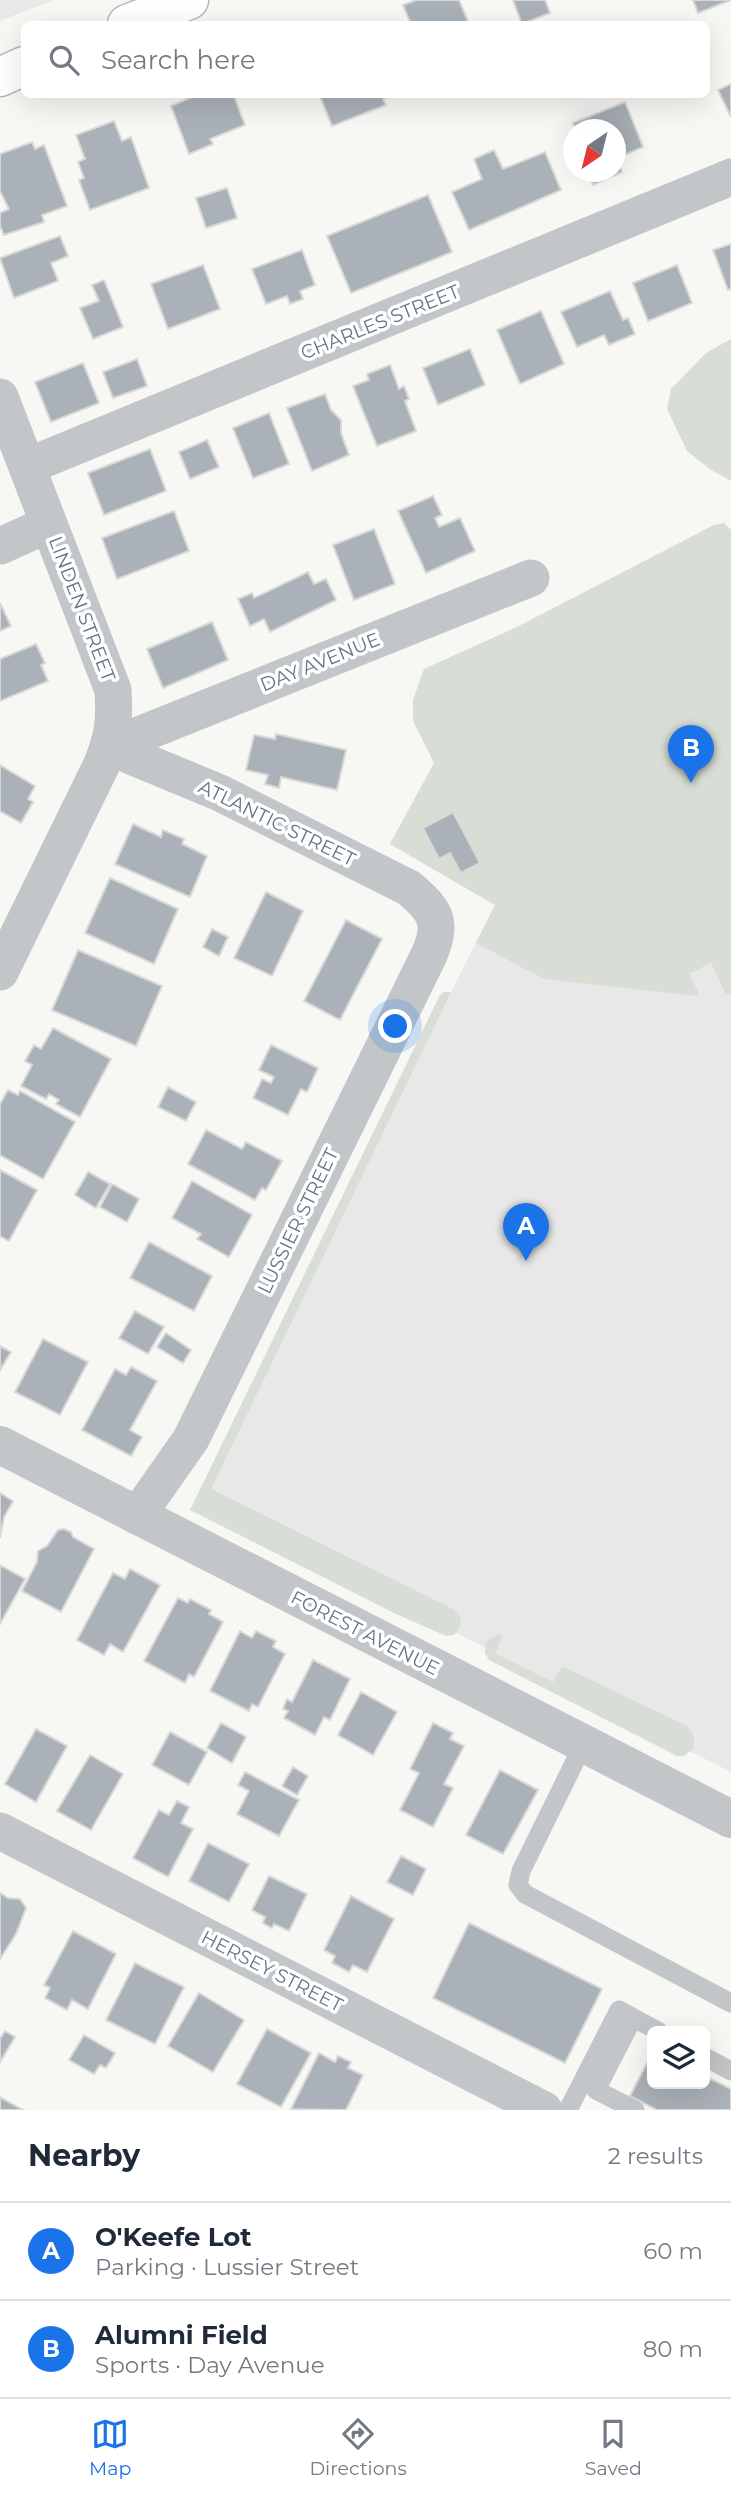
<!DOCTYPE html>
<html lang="en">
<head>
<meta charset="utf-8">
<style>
	:root { --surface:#fff; --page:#f6f6f7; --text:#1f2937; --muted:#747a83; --line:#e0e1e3; --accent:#1a73e8 }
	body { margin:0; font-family:Montserrat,sans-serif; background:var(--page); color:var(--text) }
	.controls { position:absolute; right:21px; bottom:21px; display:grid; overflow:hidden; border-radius:10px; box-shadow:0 7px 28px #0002 }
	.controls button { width:63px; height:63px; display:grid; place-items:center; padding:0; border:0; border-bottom:2px solid var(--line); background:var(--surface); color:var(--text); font:35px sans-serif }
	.compass { position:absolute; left:563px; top:119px; width:63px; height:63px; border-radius:50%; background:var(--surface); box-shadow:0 7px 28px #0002; rotate:215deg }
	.you { position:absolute; left:396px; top:1027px; width:24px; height:24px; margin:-18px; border:5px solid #fff; border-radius:50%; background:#1a73e8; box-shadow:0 0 0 10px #1a73e833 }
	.badge { display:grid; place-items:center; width:46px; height:46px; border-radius:50%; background:var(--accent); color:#fff; font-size:23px; font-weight:700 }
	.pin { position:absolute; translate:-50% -58px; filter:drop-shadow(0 2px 4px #0008) }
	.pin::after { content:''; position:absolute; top:37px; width:24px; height:21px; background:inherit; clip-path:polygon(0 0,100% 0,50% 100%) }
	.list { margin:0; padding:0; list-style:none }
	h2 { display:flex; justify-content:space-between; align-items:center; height:91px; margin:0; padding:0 28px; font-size:30px }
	h2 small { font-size:23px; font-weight:400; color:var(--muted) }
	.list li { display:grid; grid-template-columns:46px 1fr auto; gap:21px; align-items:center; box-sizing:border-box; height:98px; padding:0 28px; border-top:2px solid var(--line) }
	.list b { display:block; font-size:26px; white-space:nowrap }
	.list p { margin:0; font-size:23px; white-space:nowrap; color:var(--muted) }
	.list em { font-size:23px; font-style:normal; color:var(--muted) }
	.icon { flex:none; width:38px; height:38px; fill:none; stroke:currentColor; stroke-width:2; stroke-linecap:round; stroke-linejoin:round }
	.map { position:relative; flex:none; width:731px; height:2110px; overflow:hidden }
	.search { position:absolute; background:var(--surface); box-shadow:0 7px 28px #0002; left:21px; right:21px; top:21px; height:77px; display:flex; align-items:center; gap:18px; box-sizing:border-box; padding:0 24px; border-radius:10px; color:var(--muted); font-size:26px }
	.sheet { height:287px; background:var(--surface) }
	nav { display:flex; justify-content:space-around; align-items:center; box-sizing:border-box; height:98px; border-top:2px solid var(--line); background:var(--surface); font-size:19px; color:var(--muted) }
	nav a { display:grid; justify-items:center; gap:4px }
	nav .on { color:var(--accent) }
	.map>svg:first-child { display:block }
	.built { fill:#e7e8e7 }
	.green { fill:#d8ded5 }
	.building { fill:#aab1b8; stroke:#d8d8d6; stroke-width:2 }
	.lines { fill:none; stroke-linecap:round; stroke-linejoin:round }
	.trunk-casing { stroke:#b5b8bb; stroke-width:41 }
	.service { stroke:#c2c6c9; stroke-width:19 }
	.minor { stroke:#c2c6c9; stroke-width:37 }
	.tertiary { stroke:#c2c6c9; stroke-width:38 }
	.trunk { stroke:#fff; stroke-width:38 }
	.labels { text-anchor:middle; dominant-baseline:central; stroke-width:7; stroke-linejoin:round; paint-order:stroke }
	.street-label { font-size:19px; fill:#667584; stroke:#fff }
</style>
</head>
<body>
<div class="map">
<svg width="731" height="2110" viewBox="0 0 731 2110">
	<rect width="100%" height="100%" fill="#f7f7f4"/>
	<path class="built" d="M 0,0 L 53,0 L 0,21 Z
		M 724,523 L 731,530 L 731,1772 L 195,1501 L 440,995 L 444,992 L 451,992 L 495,905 L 390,844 L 434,763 L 413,721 L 413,700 L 424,669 L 517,627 L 714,525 Z"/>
	<path class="green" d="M 731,339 L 731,481 L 711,470 L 687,451 L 667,409 L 671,389 L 706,353 Z
		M 724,523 L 731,530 L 731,993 L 726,995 L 711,963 L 690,973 L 688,971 L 698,992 L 697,996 L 544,979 L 476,943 L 495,905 L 390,844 L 434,763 L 413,721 L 413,700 L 424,669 L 517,627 L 714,525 Z
		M 444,992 L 451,992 L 211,1489 L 453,1609 L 461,1617 L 460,1628 L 454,1635 L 446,1636 L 396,1614 L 190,1510 L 440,995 Z
		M 498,1634 L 503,1635 L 495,1653 L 553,1682 L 561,1668 L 564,1667 L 687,1726 L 694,1736 L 694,1748 L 684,1756 L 677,1756 L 489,1660 L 485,1653 L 486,1642 Z"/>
	<path class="building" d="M 416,0 L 459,0 L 469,24 L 411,24 L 403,5 Z
		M 513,0 L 545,0 L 550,13 L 522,24 Z
		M 693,0 L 731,0 L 698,13 Z
		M 731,84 L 731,117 L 718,90 Z
		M 199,94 L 233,94 L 245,125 L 210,139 L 213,144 L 189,154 L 171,106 Z
		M 319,94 L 393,94 L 393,95 L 383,99 L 386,105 L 332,126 Z
		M 625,102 L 643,147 L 617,158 L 622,172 L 593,185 L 588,172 L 616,172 L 616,130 L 576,130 L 573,123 Z
		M 114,121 L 122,141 L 131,137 L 149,188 L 90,210 L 79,180 L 84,178 L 78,162 L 85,159 L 76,135 Z
		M 32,142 L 35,149 L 44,145 L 67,206 L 42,215 L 44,222 L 4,235 L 0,226 L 0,213 L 9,209 L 0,191 L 0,154 Z
		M 494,150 L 503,169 L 545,152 L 561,190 L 469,230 L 452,192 L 482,179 L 474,159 Z
		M 227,188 L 237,218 L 206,228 L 196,198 Z
		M 428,195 L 452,252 L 351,293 L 327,236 Z
		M 60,236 L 68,256 L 51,263 L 58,281 L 14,298 L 0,258 Z
		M 731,244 L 731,289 L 728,290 L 713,250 Z
		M 302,250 L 315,285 L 300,291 L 303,299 L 290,304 L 287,296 L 266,304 L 252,269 Z
		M 203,265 L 220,309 L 168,329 L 151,284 Z
		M 677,265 L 692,303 L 648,321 L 633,283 Z
		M 104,280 L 123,327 L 93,339 L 80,308 L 99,301 L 92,285 Z
		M 610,291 L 623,320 L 628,318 L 635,334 L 609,345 L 604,335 L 577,347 L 561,312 Z
		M 541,311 L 564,364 L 520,384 L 497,330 Z
		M 470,349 L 485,385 L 438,405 L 423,368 Z
		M 137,359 L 147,386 L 113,398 L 103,372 Z
		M 83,363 L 99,403 L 51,422 L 35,382 Z
		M 390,365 L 399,389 L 404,386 L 409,399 L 405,401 L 416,431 L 377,446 L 353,386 L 369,380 L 367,374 Z
		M 325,394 L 331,410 L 341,420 L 341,433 L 349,455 L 312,471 L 287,408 Z
		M 269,413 L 289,464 L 253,478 L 233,428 Z
		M 207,440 L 219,467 L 190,479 L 179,452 Z
		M 150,449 L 166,491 L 104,515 L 88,473 Z
		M 433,496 L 442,515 L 435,518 L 439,527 L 460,518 L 475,551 L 426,573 L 398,511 Z
		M 174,511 L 189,551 L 117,579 L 102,538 Z
		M 374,529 L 395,584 L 354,600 L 333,545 Z
		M 308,572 L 314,584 L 326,579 L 336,600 L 270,632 L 264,619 L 250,626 L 238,599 L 252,593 L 254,598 Z
		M 0,603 L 11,626 L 0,631 Z
		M 212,622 L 228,660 L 163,688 L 147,649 Z
		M 36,644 L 45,663 L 41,665 L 48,681 L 0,701 L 0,659 Z
		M 276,734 L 346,750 L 337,790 L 281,777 L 279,788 L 265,784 L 268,775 L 246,770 L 254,735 L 275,739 Z
		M 0,765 L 35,786 L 28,799 L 33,802 L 21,823 L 0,811 Z
		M 453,812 L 480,863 L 461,873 L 450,853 L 439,859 L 423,828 Z
		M 133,824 L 161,837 L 163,830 L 184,839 L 182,844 L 207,856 L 190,897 L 115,864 Z
		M 110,878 L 178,909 L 154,964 L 85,933 Z
		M 266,892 L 303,911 L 272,976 L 234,958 Z
		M 346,920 L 382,939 L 340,1020 L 304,1001 Z
		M 212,929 L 228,937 L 219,956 L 203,947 Z
		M 78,950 L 162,986 L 136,1046 L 52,1010 Z
		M 53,1028 L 111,1059 L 80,1117 L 56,1104 L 59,1100 L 49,1094 L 46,1099 L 21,1086 L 32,1065 L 25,1061 L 34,1045 L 41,1049 Z
		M 271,1045 L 318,1068 L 307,1092 L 301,1089 L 288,1115 L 253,1098 L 262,1079 L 271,1083 L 274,1077 L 259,1070 Z
		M 168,1087 L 196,1102 L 186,1121 L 158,1107 Z
		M 8,1090 L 18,1095 L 20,1091 L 75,1122 L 43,1179 L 0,1155 L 0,1104 Z
		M 206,1130 L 242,1149 L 246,1142 L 282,1161 L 266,1190 L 262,1188 L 255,1200 L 188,1164 Z
		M 0,1170 L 37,1190 L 9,1241 L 0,1236 Z
		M 88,1172 L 110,1184 L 96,1208 L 75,1195 Z
		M 192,1181 L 252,1215 L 229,1257 L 197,1239 L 201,1234 L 172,1218 Z
		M 112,1184 L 139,1199 L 127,1222 L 100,1207 Z
		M 149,1242 L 212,1276 L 194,1311 L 130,1278 Z
		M 135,1311 L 164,1327 L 148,1354 L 119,1338 Z
		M 166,1333 L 191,1350 L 183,1363 L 157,1347 Z
		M 43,1339 L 88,1362 L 60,1415 L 15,1392 Z
		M 0,1346 L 11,1352 L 0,1370 Z
		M 131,1367 L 157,1381 L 130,1430 L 142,1437 L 131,1456 L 82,1430 L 115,1369 L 126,1375 Z
		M 0,1493 L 13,1501 L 4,1517 L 0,1538 Z
		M 64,1529 L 71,1532 L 73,1537 L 94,1549 L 61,1612 L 22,1591 L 37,1562 L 38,1551 L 47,1546 L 58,1530 Z
		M 0,1565 L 25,1579 L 0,1624 Z
		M 130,1569 L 160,1585 L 123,1652 L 110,1644 L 104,1655 L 77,1640 L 113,1573 L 125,1579 Z
		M 178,1598 L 188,1603 L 190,1599 L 211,1610 L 209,1614 L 223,1622 L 194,1677 L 189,1674 L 185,1683 L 144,1661 Z
		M 240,1631 L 252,1638 L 256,1631 L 276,1641 L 273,1647 L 285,1654 L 258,1707 L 252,1704 L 249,1711 L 210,1691 Z
		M 313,1660 L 350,1679 L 330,1720 L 324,1717 L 315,1735 L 284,1718 L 288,1711 L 283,1709 L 287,1699 L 292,1702 Z
		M 361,1692 L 397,1712 L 373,1755 L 338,1735 Z
		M 221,1723 L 246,1737 L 232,1763 L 207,1748 Z
		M 433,1723 L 453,1733 L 450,1739 L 464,1746 L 444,1784 L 453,1788 L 433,1827 L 400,1810 L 419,1773 L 410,1769 Z
		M 36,1729 L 67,1746 L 36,1802 L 5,1784 Z
		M 170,1732 L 207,1752 L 189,1785 L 152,1765 Z
		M 90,1755 L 123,1774 L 91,1830 L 57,1811 Z
		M 293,1767 L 308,1776 L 297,1795 L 282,1786 Z
		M 500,1770 L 538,1790 L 503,1854 L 466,1835 Z
		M 245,1772 L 299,1800 L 279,1836 L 237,1814 L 249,1791 L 238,1785 Z
		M 177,1801 L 189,1807 L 181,1823 L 193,1829 L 168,1877 L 133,1858 L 159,1810 L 169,1815 Z
		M 208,1843 L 249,1864 L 229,1902 L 189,1881 Z
		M 401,1856 L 426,1869 L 413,1895 L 387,1882 Z
		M 269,1876 L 307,1894 L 289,1931 L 274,1924 L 272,1928 L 263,1923 L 265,1917 L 252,1910 Z
		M 0,1893 L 8,1898 L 20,1899 L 26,1908 L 16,1934 L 0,1959 Z
		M 351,1896 L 394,1919 L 367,1972 L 353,1965 L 349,1972 L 332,1963 L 335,1956 L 324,1950 Z
		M 469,1923 L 602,1989 L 565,2063 L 433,1998 Z
		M 73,1931 L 116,1954 L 88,2009 L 72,2000 L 67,2010 L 45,1998 L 50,1988 L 44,1985 Z
		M 135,1963 L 184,1987 L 155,2044 L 106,2020 Z
		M 199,1993 L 244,2020 L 213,2072 L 168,2046 Z
		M 267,2029 L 311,2053 L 281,2107 L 237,2084 Z
		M 5,2031 L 15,2037 L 0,2062 L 0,2039 Z
		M 84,2035 L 115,2053 L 106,2068 L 100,2065 L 94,2074 L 69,2060 Z
		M 319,2053 L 335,2062 L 338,2056 L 351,2062 L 348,2068 L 363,2075 L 346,2110 L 291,2109 Z
		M 650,2057 L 652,2084 L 705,2084 L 705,2076 L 731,2089 L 731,2110 L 657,2110 L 630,2096 Z
		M 0,2097 L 23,2110 L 0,2110 Z"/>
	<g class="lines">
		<g class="trunk-casing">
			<path id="trunk" d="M 127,24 L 189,0
				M 0,77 L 24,66"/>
		</g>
		<path class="service" d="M 584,1743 L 521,1871 L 518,1885 L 525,1894 L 731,2003
			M 633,2018 L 596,2090 L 635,2110
			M 705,2057 L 731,2071
			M 568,2110 L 619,2010 L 658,2031"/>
		<path class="minor" d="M 0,397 L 113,690 C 115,721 113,737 101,766 L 0,972
			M 28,466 L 731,177
			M 0,546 L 49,524
			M 109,747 L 220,793 L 409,888 C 436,911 444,923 428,957 L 191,1439 L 137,1516
			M 109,747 L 531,578
			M 0,1831 L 544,2110"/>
		<path class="tertiary" d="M 0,1445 L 731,1819"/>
		<use href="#trunk" class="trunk"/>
	</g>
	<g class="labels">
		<g class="street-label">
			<text transform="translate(380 322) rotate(-22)">CHARLES STREET</text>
			<text transform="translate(82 609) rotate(69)">LINDEN STREET</text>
			<text transform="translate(320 662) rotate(-22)">DAY AVENUE</text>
			<text transform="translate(277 823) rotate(26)">ATLANTIC STREET</text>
			<text transform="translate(298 1221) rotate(-64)">LUSSIER STREET</text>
			<text transform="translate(365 1633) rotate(27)">FOREST AVENUE</text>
			<text transform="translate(272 1971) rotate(27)">HERSEY STREET</text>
		</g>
	</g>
</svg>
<div class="controls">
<button><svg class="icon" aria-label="layers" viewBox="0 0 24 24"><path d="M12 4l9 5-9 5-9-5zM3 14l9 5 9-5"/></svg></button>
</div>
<svg class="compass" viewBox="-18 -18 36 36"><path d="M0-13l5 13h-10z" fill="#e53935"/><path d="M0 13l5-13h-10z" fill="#747a83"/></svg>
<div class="you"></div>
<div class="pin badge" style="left:526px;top:1261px">A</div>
<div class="pin badge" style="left:691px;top:783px">B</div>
<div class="search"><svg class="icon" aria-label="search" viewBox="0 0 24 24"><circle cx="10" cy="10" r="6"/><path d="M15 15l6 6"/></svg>Search here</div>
</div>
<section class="sheet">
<h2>Nearby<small>2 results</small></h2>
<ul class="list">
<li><span class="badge">A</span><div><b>O'Keefe Lot</b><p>Parking · Lussier Street</p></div><em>60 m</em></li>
<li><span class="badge">B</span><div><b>Alumni Field</b><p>Sports · Day Avenue</p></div><em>80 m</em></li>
</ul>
</section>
<nav>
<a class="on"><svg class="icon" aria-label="map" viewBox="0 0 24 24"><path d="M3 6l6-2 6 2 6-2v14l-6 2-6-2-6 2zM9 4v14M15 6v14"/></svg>Map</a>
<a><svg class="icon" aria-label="directions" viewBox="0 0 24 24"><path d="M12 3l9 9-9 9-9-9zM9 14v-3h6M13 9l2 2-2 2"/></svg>Directions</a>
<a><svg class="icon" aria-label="saved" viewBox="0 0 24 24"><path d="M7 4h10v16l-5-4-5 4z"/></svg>Saved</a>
</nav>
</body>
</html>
